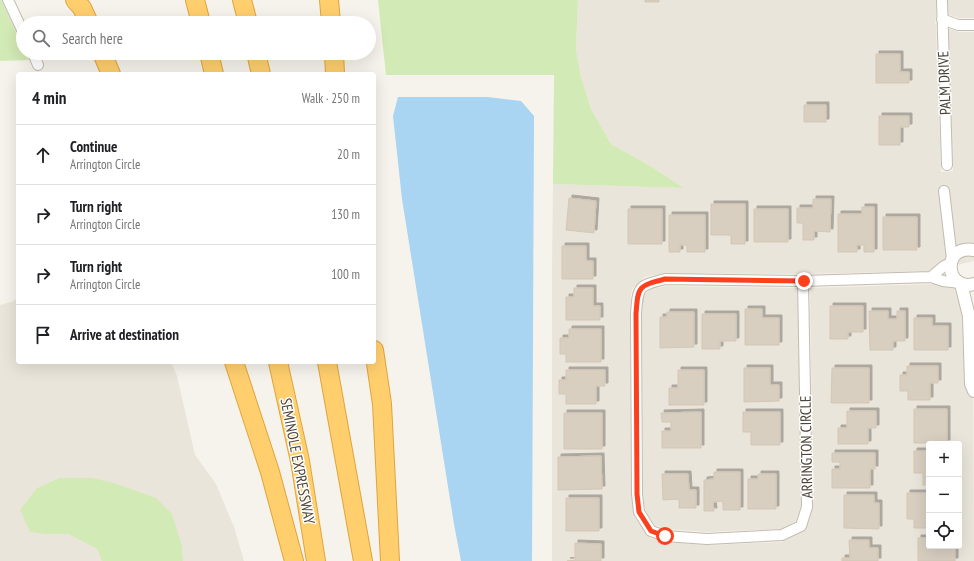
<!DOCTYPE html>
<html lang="en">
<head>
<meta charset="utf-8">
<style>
	:root { --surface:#fff; --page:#f2f2f2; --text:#202124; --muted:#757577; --line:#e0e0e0 }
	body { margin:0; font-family:"PT Sans Narrow",sans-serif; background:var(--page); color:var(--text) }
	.controls { position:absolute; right:12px; bottom:12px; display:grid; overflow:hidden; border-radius:4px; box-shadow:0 4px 16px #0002 }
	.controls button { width:36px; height:36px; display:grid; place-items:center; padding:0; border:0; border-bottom:1px solid var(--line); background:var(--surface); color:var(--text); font:20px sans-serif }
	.stop { position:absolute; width:12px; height:12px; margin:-9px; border:3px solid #fc3f1d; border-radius:50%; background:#fff }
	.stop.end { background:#fc3f1d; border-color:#fff; box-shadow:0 1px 4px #0008 }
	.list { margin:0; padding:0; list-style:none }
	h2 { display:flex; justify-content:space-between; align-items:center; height:52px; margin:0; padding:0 16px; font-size:17px }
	h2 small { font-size:13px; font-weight:400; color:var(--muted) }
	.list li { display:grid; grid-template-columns:26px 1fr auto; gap:12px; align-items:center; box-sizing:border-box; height:60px; padding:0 16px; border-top:1px solid var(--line) }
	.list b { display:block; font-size:15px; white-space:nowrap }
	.list p { margin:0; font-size:13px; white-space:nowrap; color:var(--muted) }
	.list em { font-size:13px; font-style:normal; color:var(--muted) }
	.icon { flex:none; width:22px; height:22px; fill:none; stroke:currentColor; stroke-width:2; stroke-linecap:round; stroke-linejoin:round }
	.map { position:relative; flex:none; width:974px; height:561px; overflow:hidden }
	.search { position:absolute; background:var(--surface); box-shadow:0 4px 16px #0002; left:16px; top:16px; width:360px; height:44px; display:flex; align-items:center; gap:10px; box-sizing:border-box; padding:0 14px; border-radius:22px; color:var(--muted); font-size:15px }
	.panel { position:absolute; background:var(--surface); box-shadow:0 4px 16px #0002; left:16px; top:72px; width:360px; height:292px; border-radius:4px }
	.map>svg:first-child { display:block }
	.residential { fill:#eae5da; fill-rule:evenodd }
	.green { fill:#d2eab5 }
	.water { fill:#a9d4f2 }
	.building { fill:#d8cfc1; stroke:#d3c7b4; filter:url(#shadow) }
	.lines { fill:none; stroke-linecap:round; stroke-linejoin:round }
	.minor-casing { stroke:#c2bbae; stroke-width:12 }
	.tertiary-casing { stroke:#c2bbae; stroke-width:14 }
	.motorway-casing { stroke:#e0a43c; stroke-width:20 }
	.minor { stroke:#fff; stroke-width:10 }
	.tertiary { stroke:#fff; stroke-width:12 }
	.motorway { stroke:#ffcf6e; stroke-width:18 }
	.route { stroke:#fc3f1d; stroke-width:5 }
	.labels { text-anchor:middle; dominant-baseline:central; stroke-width:3; stroke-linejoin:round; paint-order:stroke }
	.street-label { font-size:15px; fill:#4b4439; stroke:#fff }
</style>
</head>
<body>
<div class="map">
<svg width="974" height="561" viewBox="0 0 974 561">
	<defs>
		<filter id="shadow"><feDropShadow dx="3" dy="-3" stdDeviation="0" flood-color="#0004"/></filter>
	</defs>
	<rect width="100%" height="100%" fill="#f6f3ec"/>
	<path class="residential" d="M 578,0 L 936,0 L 936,18 L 935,23 L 936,24 L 941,172 L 953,171 L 948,28 L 958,32 L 974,32 L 974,262 L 974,261 L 933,271 L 803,274 L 665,273 L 645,277 L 633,288 L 631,293 L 630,314 L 631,494 L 634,516 L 647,535 L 650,538 L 664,542 L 707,545 L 782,542 L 803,532 L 806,529 L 813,507 L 810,288 L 934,284 L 964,277 L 970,312 L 973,343 L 974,561 L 552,561 L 552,269 L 553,184 L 684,188 L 652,167 L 611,144 L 591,109 L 581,77 L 576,50 ZM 929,444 L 959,444 L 959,546 L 929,546 Z
		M 948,0 L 974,0 L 974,18 L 959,18 L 948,14 Z
		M 666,286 L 798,288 L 801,506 L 796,521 L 781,529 L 707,532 L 666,529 L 655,525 L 645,510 L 643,493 L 642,314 L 643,296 L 649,290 Z
		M 18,297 L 18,362 L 171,362 L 177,376 L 195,455 L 216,484 L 234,527 L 244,561 L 183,561 L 182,546 L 92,478 L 59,478 L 37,488 L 47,534 L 68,534 L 97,549 L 102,561 L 0,561 L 0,305 L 14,301 Z"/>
	<path class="green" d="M 0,0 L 1,0 L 23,47 L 23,53 L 26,53 L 29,60 L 0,61 Z
		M 378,0 L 578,0 L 576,50 L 581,77 L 591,109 L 611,144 L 652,167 L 684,188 L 553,184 L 554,75 L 386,75 Z
		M 59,478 L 92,478 L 114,483 L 156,498 L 172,514 L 182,546 L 183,561 L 102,561 L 97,549 L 68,534 L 47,534 L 30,532 L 20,510 L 37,488 Z"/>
	<path class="water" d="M 398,97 L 488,97 L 521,101 L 534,116 L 532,561 L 461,561 L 454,524 L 402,199 L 393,116 Z"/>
	<path class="building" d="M 645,0 L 659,0 L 659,2 L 645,2 Z
		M 876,54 L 900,54 L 900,72 L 909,72 L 909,83 L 876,83 Z
		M 804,105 L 826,105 L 826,122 L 804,122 Z
		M 879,116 L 909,116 L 909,127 L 900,127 L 900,145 L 879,145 Z
		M 569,198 L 596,201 L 594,233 L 566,230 Z
		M 813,199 L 831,199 L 830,232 L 814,231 L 814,240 L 803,240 L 803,223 L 797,223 L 797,208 L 813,208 Z
		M 711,204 L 745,204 L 745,244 L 731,244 L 731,235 L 711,235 Z
		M 862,207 L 874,207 L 874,252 L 864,252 L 864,245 L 857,245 L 857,252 L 838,252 L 838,214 L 862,214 Z
		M 628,209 L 662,209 L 662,244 L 628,244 Z
		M 754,209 L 788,209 L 788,242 L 754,242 Z
		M 669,215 L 705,215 L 705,252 L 687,252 L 687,245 L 680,245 L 680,252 L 669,252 Z
		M 883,217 L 917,217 L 917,250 L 883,250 Z
		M 562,246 L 586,246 L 586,261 L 593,261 L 593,279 L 562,279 Z
		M 574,288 L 593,288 L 593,306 L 600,306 L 600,320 L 566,320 L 566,297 L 574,297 Z
		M 830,306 L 863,306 L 863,332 L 848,332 L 848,339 L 830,339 Z
		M 745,309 L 762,309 L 762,318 L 779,318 L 779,345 L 745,345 Z
		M 869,311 L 888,311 L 888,319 L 897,319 L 897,311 L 905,311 L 905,341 L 893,341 L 893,350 L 870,350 Z
		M 667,312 L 694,312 L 694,347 L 660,348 L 660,317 L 667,317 Z
		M 702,314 L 736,314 L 736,341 L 720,341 L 720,349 L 702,349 Z
		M 914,318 L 932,318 L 932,326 L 948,326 L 948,350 L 914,350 Z
		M 569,329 L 601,329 L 601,362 L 566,362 L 566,354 L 560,354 L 560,338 L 569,338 Z
		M 907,366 L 938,366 L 938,383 L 930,383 L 930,400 L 908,400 L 908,391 L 900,391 L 900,375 L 907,375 Z
		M 744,368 L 770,368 L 770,385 L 779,385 L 779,401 L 744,402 Z
		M 832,368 L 869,368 L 869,403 L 831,403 Z
		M 566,370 L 605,370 L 605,386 L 596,386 L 596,404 L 566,404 L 566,394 L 559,394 L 559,380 L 566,380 Z
		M 678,370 L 704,370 L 704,405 L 669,405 L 669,388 L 678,388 Z
		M 914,409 L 947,409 L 947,443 L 914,443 Z
		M 847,411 L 876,411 L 876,428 L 868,428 L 868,444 L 838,444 L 838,428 L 847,428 Z
		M 701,412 L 701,448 L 662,448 L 662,431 L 671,431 L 671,422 L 662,422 L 661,413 Z
		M 743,412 L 780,412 L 780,445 L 751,445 L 751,432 L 743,432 Z
		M 564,413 L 602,413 L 602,449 L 564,449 Z
		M 914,451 L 929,451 L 929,485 L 923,485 L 923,473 L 914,473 Z
		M 832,453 L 875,453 L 875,469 L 870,469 L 870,488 L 832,488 L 832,469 L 840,469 L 840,462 L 832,462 Z
		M 601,456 L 602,489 L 558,490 L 558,457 Z
		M 714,472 L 740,472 L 740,510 L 723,510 L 723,501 L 713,502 L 714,511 L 704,511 L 704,480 L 714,479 Z
		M 662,474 L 688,474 L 689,490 L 696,490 L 696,508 L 679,508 L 679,499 L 663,500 Z
		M 758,474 L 776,474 L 776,509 L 748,509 L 748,479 L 758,479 Z
		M 907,493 L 929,493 L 929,528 L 914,528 L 914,519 L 907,519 Z
		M 844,495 L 874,495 L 874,503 L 879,503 L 879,529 L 844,528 Z
		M 566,498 L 599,498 L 599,531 L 566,531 Z
		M 918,538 L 929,538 L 929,546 L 955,546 L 955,561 L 918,561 Z
		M 849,540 L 869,540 L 869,548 L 878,548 L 878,561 L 842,561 L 842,558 L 850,558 Z
		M 575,543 L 601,544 L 601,561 L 567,561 L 575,560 Z"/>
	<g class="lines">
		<g class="minor-casing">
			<path id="minor" d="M 8,0 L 23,32
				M 942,0 L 947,165
				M 942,19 L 958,25 L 974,25
				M 33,53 L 38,65
				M 944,191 L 952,259
				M 931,277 L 944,266 L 951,263
				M 665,279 L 803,281 L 807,507 L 801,526 L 782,535 L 707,539 L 665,536 L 651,531 L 639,512 L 637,494 L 636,314 C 638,286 638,286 665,279 Z
				M 803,281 L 931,277 L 943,281 L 960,283"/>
		</g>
		<g class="tertiary-casing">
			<path id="tertiary" d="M 974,250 C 941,244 945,292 974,284
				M 961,284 L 969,316 L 971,384 L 974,391"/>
		</g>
		<g class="motorway-casing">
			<path id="motorway" d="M 75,0 L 82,8 L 89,23
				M 195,0 L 201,23
				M 242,0 L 248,23
				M 329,0 L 331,23
				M 102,53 L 111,74
				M 209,53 L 214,74
				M 256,53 L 261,74
				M 334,53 L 335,74
				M 374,350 L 382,404 L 390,561
				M 234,362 L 270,472 L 294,561
				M 278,362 L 300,461 L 316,561
				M 327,362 L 363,561"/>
		</g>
		<use href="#minor" class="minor"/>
		<use href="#tertiary" class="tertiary"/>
		<use href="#motorway" class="motorway"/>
	</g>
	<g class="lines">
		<path class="route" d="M 665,536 L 651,531 L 639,512 L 637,494 L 636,314 C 638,286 638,286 665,279 L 804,281"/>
	</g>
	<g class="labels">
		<g class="street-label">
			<text transform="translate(944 83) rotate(-92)">PALM DRIVE</text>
			<text transform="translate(806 447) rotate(-91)">ARRINGTON CIRCLE</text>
			<text transform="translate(298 461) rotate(79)">SEMINOLE EXPRESSWAY</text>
		</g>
	</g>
</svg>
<div class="controls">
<button>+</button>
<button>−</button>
<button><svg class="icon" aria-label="locate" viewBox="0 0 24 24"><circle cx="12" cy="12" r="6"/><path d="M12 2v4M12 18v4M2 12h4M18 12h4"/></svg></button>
</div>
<div class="stop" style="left:665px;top:536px"></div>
<div class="stop end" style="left:804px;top:281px"></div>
<div class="search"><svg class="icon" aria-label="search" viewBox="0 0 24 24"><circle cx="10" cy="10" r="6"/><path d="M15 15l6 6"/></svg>Search here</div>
<section class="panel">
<h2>4 min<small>Walk · 250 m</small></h2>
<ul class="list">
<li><svg class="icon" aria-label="ahead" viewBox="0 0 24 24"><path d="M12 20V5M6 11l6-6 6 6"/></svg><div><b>Continue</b><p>Arrington Circle</p></div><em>20 m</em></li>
<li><svg class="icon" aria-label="right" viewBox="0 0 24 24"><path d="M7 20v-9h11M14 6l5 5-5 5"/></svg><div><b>Turn right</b><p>Arrington Circle</p></div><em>130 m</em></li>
<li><svg class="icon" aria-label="right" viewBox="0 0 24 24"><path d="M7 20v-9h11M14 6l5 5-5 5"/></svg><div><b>Turn right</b><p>Arrington Circle</p></div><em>100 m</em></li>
<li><svg class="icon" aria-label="arrive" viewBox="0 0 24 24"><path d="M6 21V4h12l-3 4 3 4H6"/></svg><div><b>Arrive at destination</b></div></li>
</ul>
</section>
</div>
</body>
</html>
